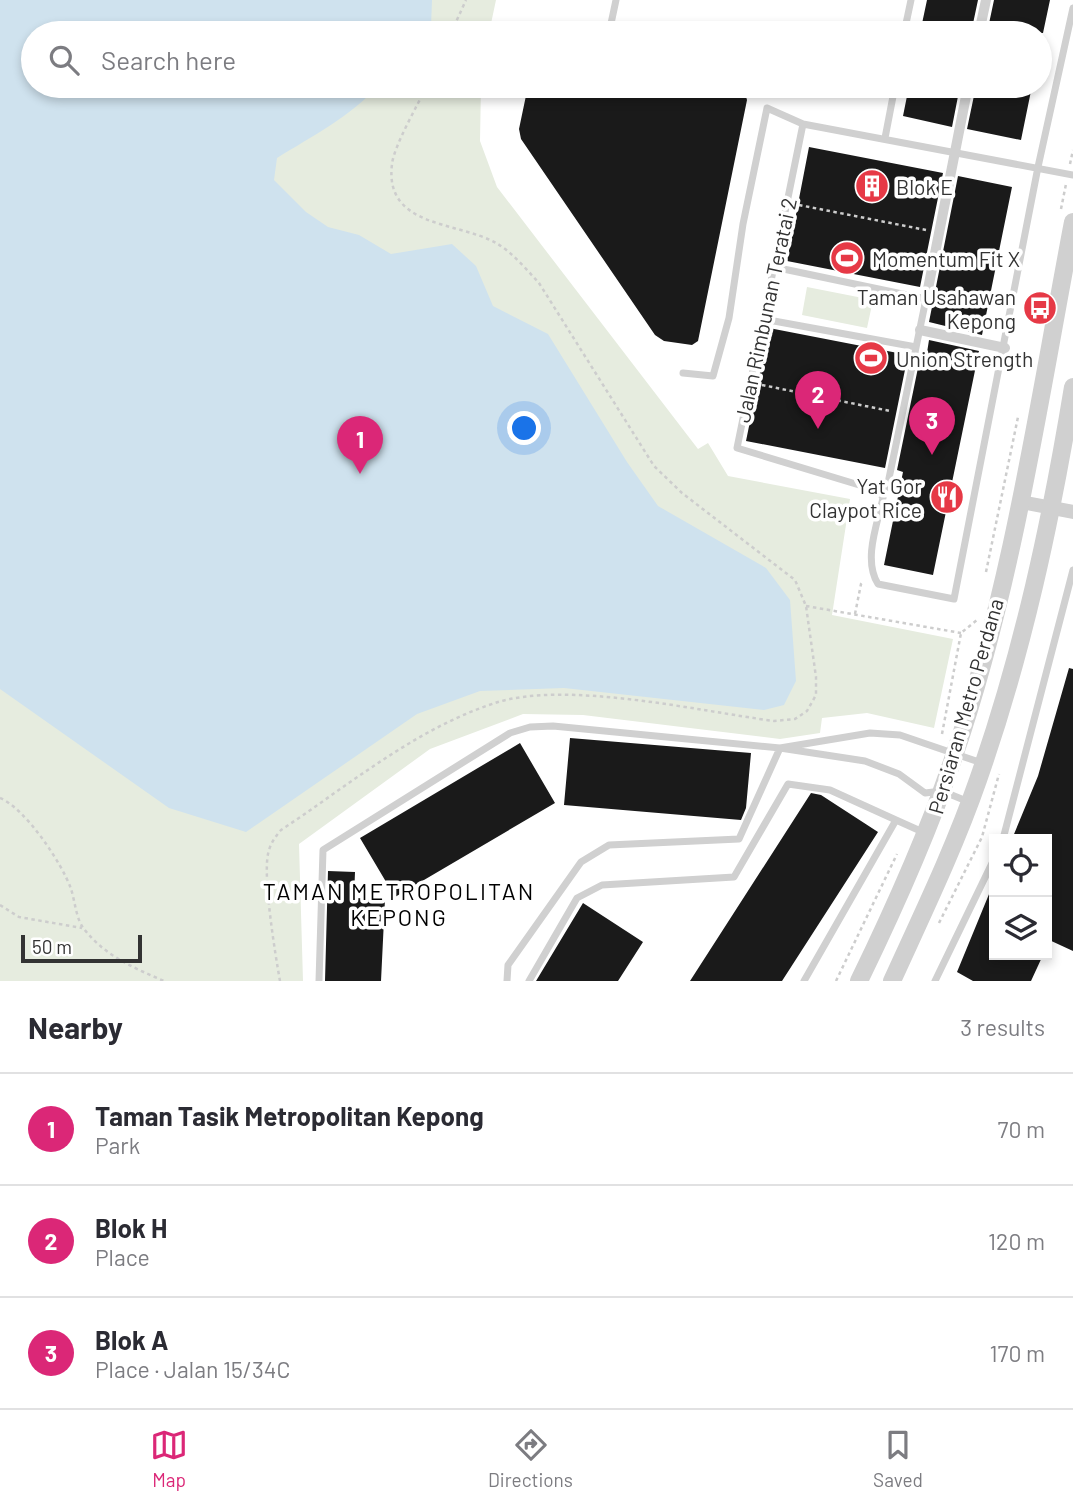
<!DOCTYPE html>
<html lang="en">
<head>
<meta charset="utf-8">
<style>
	:root { --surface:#fff; --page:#f2f2f3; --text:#2b2b33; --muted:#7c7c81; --line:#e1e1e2; --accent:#db2777 }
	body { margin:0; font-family:Barlow,sans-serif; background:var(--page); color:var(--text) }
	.controls { position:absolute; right:21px; bottom:21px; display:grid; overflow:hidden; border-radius:0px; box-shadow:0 4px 10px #0003 }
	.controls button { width:63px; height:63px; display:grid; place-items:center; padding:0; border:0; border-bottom:2px solid var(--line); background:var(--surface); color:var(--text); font:35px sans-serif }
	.scale { position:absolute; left:21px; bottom:18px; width:121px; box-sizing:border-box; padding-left:7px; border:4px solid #333; border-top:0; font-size:19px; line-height:24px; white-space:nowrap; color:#333; -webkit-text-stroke:5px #fff; paint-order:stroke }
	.you { position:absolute; left:525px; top:429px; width:24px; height:24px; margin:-18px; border:5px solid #fff; border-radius:50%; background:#1a73e8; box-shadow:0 0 0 10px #1a73e833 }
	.badge { display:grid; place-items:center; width:46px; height:46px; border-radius:50%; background:var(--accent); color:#fff; font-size:23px; font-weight:700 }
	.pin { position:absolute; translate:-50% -58px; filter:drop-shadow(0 2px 4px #0008) }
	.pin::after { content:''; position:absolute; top:37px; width:24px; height:21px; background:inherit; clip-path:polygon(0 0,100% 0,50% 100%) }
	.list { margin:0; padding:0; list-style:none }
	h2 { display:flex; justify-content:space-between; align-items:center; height:91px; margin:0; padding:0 28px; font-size:30px }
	h2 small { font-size:23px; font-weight:400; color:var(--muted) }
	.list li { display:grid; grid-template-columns:46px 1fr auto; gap:21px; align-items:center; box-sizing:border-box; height:112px; padding:0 28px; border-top:2px solid var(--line) }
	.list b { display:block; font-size:26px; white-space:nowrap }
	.list p { margin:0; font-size:23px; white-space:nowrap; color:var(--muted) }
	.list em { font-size:23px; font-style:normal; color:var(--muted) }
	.icon { flex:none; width:38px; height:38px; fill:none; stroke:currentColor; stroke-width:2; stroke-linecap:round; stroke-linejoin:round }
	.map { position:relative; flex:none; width:1073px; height:981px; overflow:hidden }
	.search { position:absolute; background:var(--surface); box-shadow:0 4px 10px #0003; left:21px; right:21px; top:21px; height:77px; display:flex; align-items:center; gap:18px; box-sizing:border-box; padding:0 24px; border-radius:38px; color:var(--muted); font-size:26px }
	.sheet { height:427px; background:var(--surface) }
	nav { display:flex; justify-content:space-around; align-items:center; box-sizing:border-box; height:98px; border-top:2px solid var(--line); background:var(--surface); font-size:19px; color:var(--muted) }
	nav a { display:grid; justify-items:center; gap:4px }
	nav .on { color:var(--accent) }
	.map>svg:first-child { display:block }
	.green { fill:#e6ecdf }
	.water { fill:#cfe2ee }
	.building { fill:#1a1a1a }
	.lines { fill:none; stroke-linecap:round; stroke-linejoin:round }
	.path { stroke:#cdcdcd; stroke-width:2.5; stroke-dasharray:3.5 3.5; stroke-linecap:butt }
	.service { stroke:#d0d0d0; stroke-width:7 }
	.pedestrian { stroke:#d0d0d0; stroke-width:10 }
	.minor { stroke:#d0d0d0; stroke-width:14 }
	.tertiary { stroke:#d0d0d0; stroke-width:18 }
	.labels { text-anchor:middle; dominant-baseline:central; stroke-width:7; stroke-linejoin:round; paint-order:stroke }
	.poi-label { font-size:21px; fill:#333; stroke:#fff; text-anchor:start }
	.street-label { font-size:21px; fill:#333; stroke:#fff }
	.neighbourhood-label { font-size:23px; letter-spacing:2px; fill:#000; stroke:#fff }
</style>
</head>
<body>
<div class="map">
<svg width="1073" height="981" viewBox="0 0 1073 981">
	<rect width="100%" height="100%" fill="#fff"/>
	<path class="green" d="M 0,0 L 496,0 L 489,33 L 33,33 L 33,86 L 481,86 L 480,141 L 497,187 L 698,449 L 708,443 L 728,476 L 850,499 L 832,615 L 953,639 L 934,728 L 867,713 L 822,718 L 820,733 L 780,739 L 583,715 L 523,714 L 430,749 L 299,844 L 303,981 L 0,981 Z
		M 807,287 L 873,300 L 867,328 L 802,315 Z"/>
	<path class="water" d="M 0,0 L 432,0 L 431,27 L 426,33 L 33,33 L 33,86 L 378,86 C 351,116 311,137 277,158 L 274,180 L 306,212 L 328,227 L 359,235 L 391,254 L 452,244 L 476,266 L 493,306 L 548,334 L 627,462 L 658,506 L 766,568 L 790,600 L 796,681 L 784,705 L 764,710 L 564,688 L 480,691 L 417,714 L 246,832 L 169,808 L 0,689 Z"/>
	<path class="building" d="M 927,0 L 978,0 L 971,33 L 920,33 Z
		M 994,0 L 1050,0 L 1043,33 L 987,33 Z
		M 528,86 L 743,86 L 747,100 L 698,341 L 692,345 L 664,341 L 655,335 L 521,139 L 519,129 Z
		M 909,86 L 960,86 L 952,127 L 903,116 Z
		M 976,86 L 1032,86 L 1021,140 L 967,129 Z
		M 809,147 L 943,173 L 920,287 L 787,261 Z
		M 958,176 L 1012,187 L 982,335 L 929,322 Z
		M 769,328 L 908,355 L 885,468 L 746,441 Z
		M 929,340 L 979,351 L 933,575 L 884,565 L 903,472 L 897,470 L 920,358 L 926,359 Z
		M 1069,668 L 1073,669 L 1073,951 L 1047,939 L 1047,839 L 1012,839 L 1038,776 Z
		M 570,738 L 751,753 L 746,808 L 741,820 L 564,805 Z
		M 520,743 L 555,803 L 395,897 L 360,838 Z
		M 811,793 L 821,795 L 878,832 L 782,981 L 690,981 Z
		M 328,871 L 355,872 L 354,898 L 385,899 L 381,981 L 325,981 Z
		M 994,882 L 994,955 L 1043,955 L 1031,981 L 973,981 L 957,972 Z
		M 583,903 L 643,942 L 618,981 L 536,981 Z"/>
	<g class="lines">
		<path class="path" d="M 451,33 L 466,0
			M 1070,164 L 1073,150
			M 799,205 L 926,230
			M 1061,209 L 1066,184
			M 762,385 L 890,411
			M 986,572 L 1018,417
			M 806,606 L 961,633
			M 855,614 L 861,584 L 864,581
			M 942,734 L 961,633 L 977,620
			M 0,798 C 25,808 62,863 71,889 C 75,901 76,919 84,929 C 105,956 134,968 164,981
			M 0,905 L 19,917 L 82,928
			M 939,923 L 982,837 L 999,774
			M 280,981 C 275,953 263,879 268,854 C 270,844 275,837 281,830 C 349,785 417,728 495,703 C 565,680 699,711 774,721 L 795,719 L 807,711 L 816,695 L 816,677 L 806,606 L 795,580 L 682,493 L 654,466 L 539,283 C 526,269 512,252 496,243 C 457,221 384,228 392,164 C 394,146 418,104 427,86
			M 836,981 L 897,854"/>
		<path class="service" d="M 609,33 L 616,0
			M 904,33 L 911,0
			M 885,138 L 895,86
			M 774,267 L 926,299 L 887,488 L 879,491
			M 763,319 L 916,347
			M 683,373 L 713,376 L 729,318 L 743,224 L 767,108 L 803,124
			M 879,491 L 883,498 C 877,525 863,560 878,584 L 954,599 L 1038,167 L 1073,8
			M 879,491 L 737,448 L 803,124 L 1073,175
			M 969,802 L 942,791 L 925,793 L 899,774 L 865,761 L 780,748 L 870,733 L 900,735 L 982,763
			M 896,820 L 925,833
			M 1003,839 L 1073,570
			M 319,981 L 323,850 L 510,733 L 530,727 L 553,726 L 780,748 L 739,839 L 609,845 L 581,862 L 508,965 L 507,981
			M 529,981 L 577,898 L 602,885 L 734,877 L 788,784 L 830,790 L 896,820 L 804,981
			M 935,981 L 994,859"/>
		<path class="pedestrian" d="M 979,33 L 986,0
			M 926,299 L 968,86
			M 920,330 L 1005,348"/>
		<path class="minor" d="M 1021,502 L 1073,512"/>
		<path class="tertiary" d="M 859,981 C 895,907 928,834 954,756 C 1013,584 1039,400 1073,222
			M 892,981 C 922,915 954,849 978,780 C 1023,652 1051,521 1073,387"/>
	</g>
	<defs>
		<g id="building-disc" transform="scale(1.75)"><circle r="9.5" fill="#e63946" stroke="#fff"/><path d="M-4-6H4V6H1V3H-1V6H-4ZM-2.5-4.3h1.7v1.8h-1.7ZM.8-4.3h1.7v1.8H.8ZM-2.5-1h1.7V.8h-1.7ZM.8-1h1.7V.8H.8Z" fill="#fff"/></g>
		<g id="stadium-disc" transform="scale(1.75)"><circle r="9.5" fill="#e63946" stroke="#fff"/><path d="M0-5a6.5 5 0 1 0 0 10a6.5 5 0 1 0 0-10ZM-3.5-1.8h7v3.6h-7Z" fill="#fff"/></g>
		<g id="bus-disc" transform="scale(1.75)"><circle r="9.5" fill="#e63946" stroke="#fff"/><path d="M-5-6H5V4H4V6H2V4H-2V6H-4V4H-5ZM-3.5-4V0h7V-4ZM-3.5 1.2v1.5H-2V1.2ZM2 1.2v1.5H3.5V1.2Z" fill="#fff"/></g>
		<g id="restaurant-disc" transform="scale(1.75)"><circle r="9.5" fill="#e63946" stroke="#fff"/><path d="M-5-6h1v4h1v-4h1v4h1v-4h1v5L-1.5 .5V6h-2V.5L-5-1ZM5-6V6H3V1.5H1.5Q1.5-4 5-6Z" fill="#fff"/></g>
	</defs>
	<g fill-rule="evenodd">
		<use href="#building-disc" x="872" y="186"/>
		<use href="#stadium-disc" x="847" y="258"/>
		<use href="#bus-disc" x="1040" y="308"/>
		<use href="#stadium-disc" x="871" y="358"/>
		<use href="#restaurant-disc" x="947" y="497"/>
	</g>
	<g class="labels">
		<g class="poi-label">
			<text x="896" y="186">Blok E</text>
			<text x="872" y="258">Momentum Fit X</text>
			<text x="1016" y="296" text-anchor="end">Taman Usahawan<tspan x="1016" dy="24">Kepong</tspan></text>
			<text x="896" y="358">Union Strength</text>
			<text x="922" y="485" text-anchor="end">Yat Gor<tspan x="922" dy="24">Claypot Rice</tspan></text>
		</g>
		<g class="street-label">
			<text transform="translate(765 310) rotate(-78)">Jalan Rimbunan Teratai 2</text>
			<text transform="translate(965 706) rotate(-74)">Persiaran Metro Perdana</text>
		</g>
		<g class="neighbourhood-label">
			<text x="399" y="891">TAMAN METROPOLITAN<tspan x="399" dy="26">KEPONG</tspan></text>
		</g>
	</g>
</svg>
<div class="controls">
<button><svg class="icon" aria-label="locate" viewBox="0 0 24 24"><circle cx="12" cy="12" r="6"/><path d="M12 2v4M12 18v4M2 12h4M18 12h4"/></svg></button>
<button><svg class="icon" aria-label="layers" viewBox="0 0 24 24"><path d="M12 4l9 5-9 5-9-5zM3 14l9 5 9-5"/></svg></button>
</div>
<div class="scale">50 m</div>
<div class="you"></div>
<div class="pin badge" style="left:360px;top:474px">1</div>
<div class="pin badge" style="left:818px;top:429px">2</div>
<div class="pin badge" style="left:932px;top:455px">3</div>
<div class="search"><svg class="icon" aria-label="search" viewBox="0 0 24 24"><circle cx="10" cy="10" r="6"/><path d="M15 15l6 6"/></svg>Search here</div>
</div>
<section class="sheet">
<h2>Nearby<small>3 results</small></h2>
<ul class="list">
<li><span class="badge">1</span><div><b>Taman Tasik Metropolitan Kepong</b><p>Park</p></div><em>70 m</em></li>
<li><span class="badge">2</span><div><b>Blok H</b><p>Place</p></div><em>120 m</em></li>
<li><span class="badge">3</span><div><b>Blok A</b><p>Place · Jalan 15/34C</p></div><em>170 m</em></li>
</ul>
</section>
<nav>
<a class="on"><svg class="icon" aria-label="map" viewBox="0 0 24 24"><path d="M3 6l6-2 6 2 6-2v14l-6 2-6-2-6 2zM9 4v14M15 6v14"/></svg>Map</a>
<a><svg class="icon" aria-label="directions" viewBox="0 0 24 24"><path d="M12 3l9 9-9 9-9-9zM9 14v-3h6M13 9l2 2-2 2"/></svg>Directions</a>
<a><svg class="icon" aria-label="saved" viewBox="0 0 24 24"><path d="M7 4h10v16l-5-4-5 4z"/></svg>Saved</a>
</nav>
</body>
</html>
